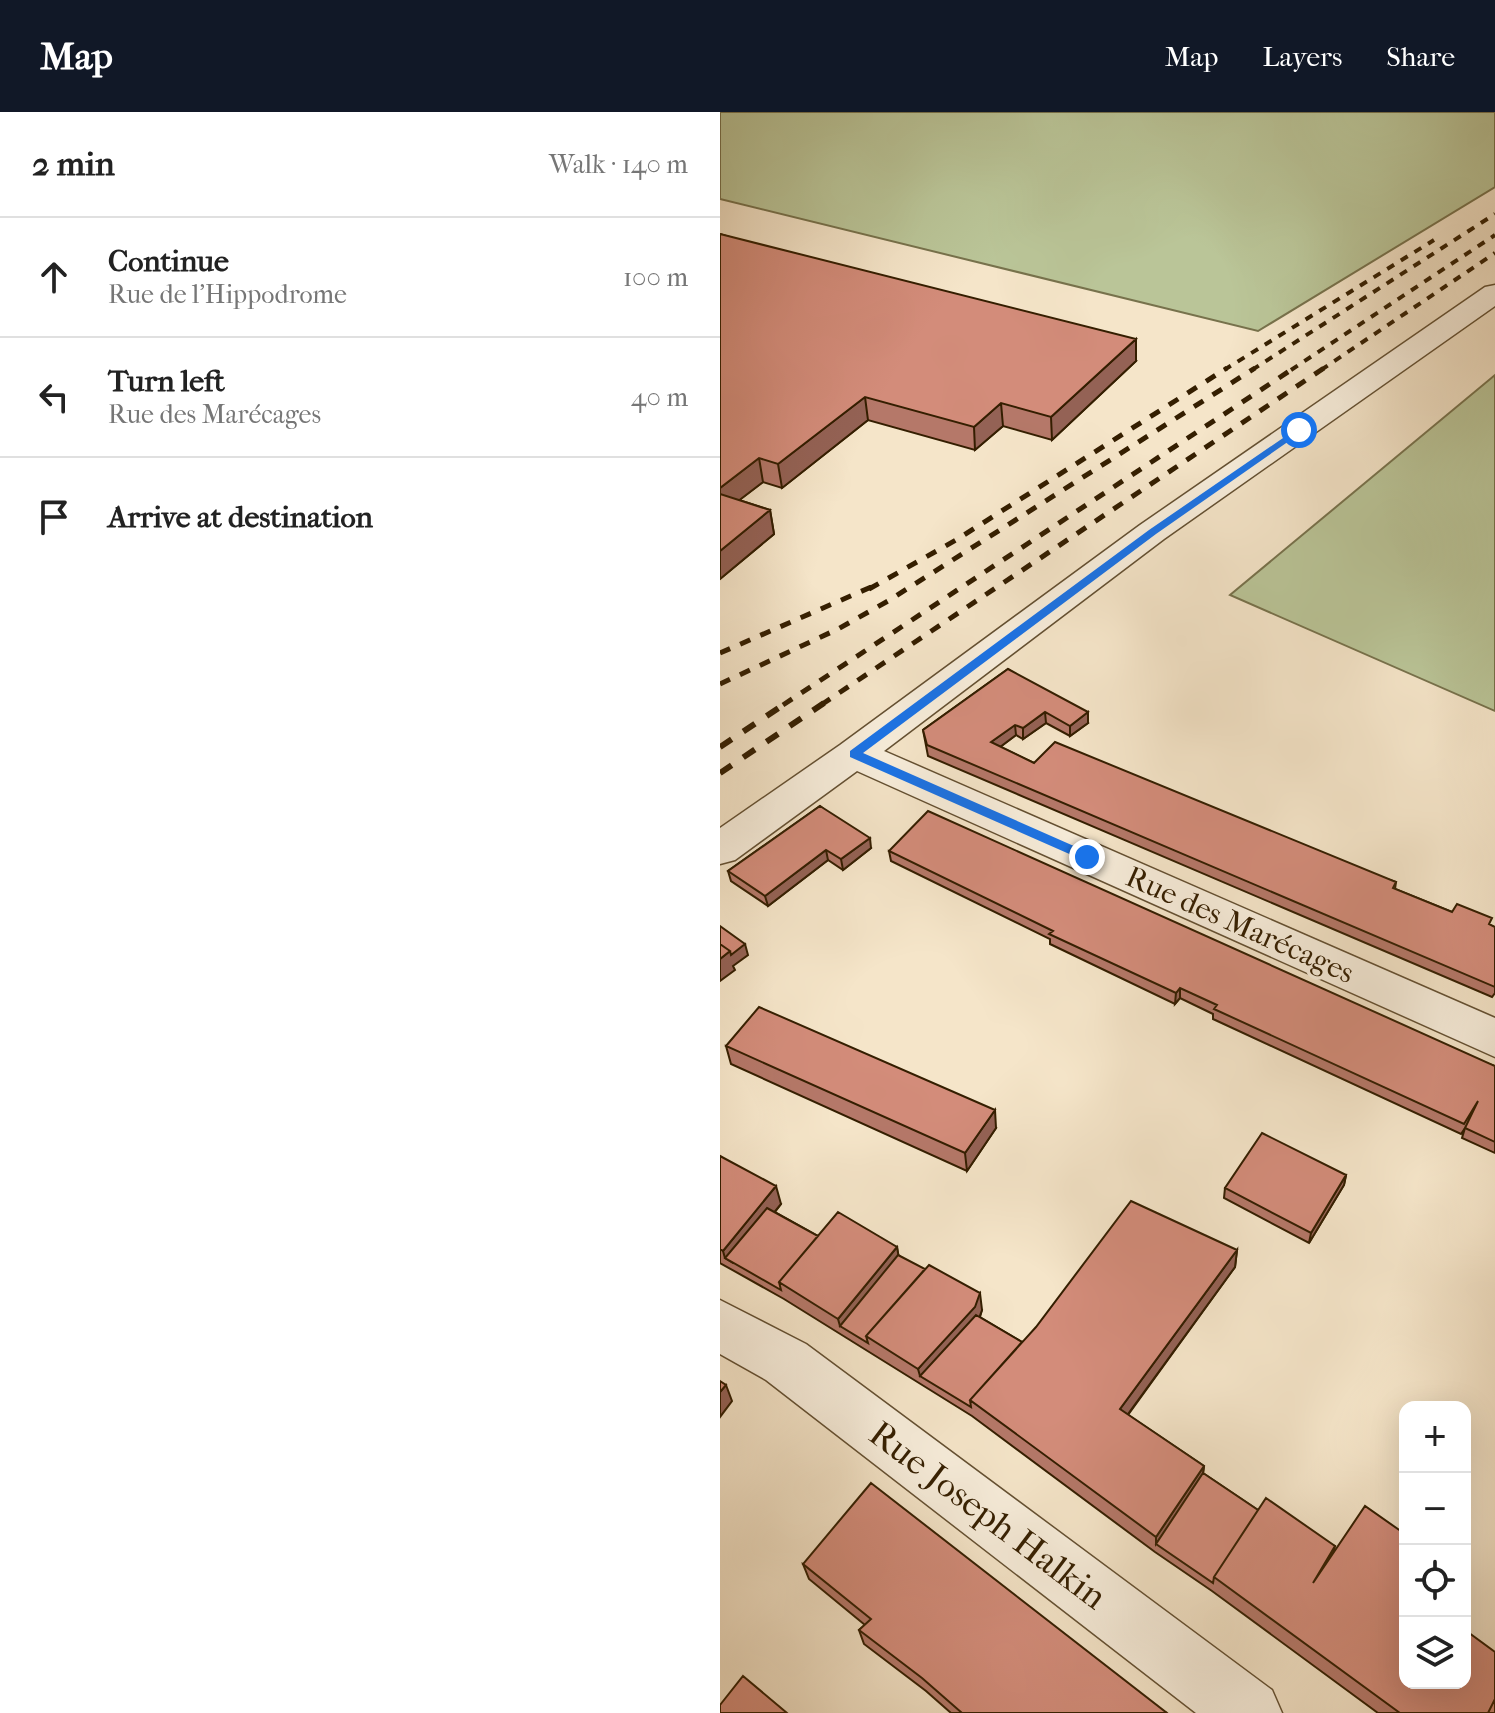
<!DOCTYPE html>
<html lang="en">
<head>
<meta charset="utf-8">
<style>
	:root { --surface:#fff; --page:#f6f6f6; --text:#222; --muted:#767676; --line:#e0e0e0; --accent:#111827 }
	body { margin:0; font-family:"IM FELL French Canon",serif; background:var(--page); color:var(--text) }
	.controls { position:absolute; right:24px; bottom:24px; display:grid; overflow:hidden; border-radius:16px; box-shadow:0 8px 32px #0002 }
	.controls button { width:72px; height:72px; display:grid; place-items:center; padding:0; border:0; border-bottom:2px solid var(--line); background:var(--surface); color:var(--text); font:40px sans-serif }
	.stop { position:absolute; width:24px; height:24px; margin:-18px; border:6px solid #1a73e8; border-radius:50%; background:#fff }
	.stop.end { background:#1a73e8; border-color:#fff; box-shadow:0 2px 8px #0008 }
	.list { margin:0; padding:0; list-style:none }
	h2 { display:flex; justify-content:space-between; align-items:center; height:104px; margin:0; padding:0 32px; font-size:34px }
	h2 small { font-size:26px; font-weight:400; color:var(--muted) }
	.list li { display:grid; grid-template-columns:52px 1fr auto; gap:24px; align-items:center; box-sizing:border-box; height:120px; padding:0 32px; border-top:2px solid var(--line) }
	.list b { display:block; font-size:30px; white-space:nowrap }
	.list p { margin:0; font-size:26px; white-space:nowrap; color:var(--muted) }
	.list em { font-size:26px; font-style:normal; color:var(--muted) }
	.icon { flex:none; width:44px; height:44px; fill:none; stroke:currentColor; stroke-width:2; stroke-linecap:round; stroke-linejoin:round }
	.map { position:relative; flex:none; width:775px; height:1601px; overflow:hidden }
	header { display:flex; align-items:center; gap:48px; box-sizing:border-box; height:112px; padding:0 40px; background:var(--accent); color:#fff }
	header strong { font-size:38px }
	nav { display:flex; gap:44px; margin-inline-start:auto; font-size:28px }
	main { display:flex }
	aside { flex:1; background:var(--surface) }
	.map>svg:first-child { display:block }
	.green { fill:#bac598; stroke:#77724c; stroke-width:2 }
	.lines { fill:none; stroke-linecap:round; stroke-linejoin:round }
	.minor-casing { stroke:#645032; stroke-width:3 }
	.minor { fill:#f8eedc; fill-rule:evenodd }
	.rail-far2 { stroke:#341e00; stroke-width:4; stroke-dasharray:8 8; stroke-linecap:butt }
	.rail-far1 { stroke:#341e00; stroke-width:5; stroke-dasharray:11 11; stroke-linecap:butt }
	.rail { stroke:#341e00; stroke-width:6; stroke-dasharray:14 14; stroke-linecap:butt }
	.wall { fill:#b57869; stroke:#341e00; stroke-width:2 }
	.shaded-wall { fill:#946255; stroke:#341e00; stroke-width:2 }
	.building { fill:#d38c7a; stroke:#341e00; stroke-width:2 }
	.route { fill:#1a73e8 }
	.labels { text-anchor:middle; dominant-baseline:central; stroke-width:7; stroke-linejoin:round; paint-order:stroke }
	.street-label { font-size:30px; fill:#341e00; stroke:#f8eedc }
	.near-street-label { font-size:36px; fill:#341e00; stroke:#f8eedc }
</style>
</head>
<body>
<header>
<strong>Map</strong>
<nav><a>Map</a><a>Layers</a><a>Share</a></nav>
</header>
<main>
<aside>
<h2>2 min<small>Walk · 140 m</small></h2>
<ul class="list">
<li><svg class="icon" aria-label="ahead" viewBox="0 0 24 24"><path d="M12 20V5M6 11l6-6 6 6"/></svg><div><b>Continue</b><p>Rue de l'Hippodrome</p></div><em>100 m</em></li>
<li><svg class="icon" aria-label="left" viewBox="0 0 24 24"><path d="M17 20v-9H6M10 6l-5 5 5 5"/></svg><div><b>Turn left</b><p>Rue des Marécages</p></div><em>40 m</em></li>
<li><svg class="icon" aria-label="arrive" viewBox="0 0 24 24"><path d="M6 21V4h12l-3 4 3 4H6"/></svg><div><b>Arrive at destination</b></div></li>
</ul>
</aside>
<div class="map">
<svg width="775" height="1601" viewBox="0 0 775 1601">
	<rect width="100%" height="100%" fill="#f5e5c9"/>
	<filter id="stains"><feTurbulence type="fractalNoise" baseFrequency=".0025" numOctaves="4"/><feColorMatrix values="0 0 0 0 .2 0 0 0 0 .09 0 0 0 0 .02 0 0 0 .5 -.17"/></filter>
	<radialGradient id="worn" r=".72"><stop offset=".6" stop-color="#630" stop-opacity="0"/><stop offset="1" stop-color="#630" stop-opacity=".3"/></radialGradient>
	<path class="green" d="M 0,0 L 775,0 L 775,75 L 538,219 L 0,87 Z
		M 775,263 L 775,599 L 510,483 Z"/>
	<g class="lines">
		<g class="minor-casing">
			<path id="minor" d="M 775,173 L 775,194 L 444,427 L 164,639 L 775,906 L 775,945 L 137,659 L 15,748 L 0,752 L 0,716 L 120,633 L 420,413 L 765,175 Z
				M 0,1188 L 86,1232 L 552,1578 L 562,1601 L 476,1601 L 46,1268 L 0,1242 Z"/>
		</g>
		<use href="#minor" class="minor"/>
		<path class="rail-far2" d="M 504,258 L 714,128
			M 532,258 L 775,102
			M 571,258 L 775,123
			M 601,258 L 775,141"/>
		<path class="rail-far1" d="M 149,477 L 236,428 L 507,256
			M 0,541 L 158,472
			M 0,572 L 118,517 L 168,489 L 535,256
			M 63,593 L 574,256
			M 101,593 L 604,256"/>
		<path class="rail" d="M 0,635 L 66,591
			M 0,661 L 104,591"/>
	</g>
	<path class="wall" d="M 0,122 L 416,249 L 332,328 L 283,314 L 255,338 L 148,308 L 62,376 L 43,370 L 19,388 L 50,398 L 54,422 L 0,467 Z
		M 288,557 L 368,611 L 350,624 L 326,611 L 303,627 L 296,623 L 280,635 L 314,651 L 676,770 L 675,777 L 732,800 L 775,815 L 775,881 L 772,885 L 208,644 L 203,618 Z
		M 100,694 L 151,736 L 123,758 L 108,748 L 48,794 L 11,769 L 8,759 Z
		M 169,739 L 775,954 L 775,1041 L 742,1026 L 745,1016 L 741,1022 L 493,907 L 493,902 L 460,886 L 455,892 L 330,832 L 330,827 L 171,749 Z
		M 6,934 L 276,1016 L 247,1059 L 11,952 Z
		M 0,1044 L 61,1092 L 55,1100 L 98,1124 L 177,1135 L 178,1143 L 262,1198 L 260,1205 L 302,1230 L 517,1138 L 515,1155 L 408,1303 L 484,1354 L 483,1361 L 538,1398 L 615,1434 L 613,1442 L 685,1571 L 775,1601 L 658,1601 L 492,1479 L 435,1440 L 252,1304 L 64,1187 L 0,1151 Z
		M 626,1063 L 624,1073 L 589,1131 L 504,1086 L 505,1076 Z
		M 83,1452 L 447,1601 L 231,1601 L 206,1579 L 144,1532 L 139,1518 L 145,1513 L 89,1467 Z"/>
	<path class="shaded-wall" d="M 416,227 L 416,249 L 332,328 L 331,305 Z
		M 145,285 L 148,308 L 62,376 L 58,352 Z
		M 281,291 L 283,314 L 255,338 L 254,315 Z
		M 39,346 L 43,370 L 0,403 L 0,376 Z
		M 50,398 L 54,422 L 0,467 L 0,439 Z
		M 325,600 L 326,611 L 303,627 L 303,616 Z
		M 368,600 L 368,611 L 350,624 L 350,614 Z
		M 295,613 L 296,623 L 272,641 L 271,630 Z
		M 150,726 L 151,736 L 123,758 L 121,747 Z
		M 106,738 L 108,748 L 48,794 L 45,784 Z
		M 25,832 L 28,843 L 13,854 L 15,858 L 0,869 L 0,847 L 10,839 Z
		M 460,876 L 460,886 L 455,892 L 456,881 Z
		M 275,998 L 276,1016 L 247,1059 L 245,1041 Z
		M 626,1063 L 624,1073 L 589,1131 L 591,1121 Z
		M 56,1074 L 61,1092 L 13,1151 L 5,1146 L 3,1139 Z
		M 177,1135 L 180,1152 L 120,1214 L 118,1207 Z
		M 517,1138 L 515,1155 L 400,1313 L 400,1297 Z
		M 260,1181 L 262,1198 L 257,1212 L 200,1264 L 198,1257 Z
		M 6,1273 L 12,1289 L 0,1305 L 0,1280 Z
		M 484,1354 L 482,1369 L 436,1432 L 436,1425 Z"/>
	<path class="building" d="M 0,122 L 416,227 L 331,305 L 281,291 L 254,315 L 145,285 L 58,352 L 39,346 L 0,376 Z
		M 0,382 L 50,398 L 0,439 Z
		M 288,557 L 368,600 L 350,614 L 325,600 L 303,616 L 295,613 L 271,630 L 314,651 L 335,630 L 676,770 L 673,776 L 732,800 L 737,792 L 772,806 L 769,812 L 775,815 L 775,875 L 207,633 L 203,618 Z
		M 100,694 L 150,726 L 121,747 L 106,738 L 45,784 L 8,759 Z
		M 208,699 L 775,954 L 775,1030 L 745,1016 L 758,989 L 744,1012 L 494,897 L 497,893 L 460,876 L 456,881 L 329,822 L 333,819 L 169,739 Z
		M 0,814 L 25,832 L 11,843 L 10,839 L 0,832 Z
		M 0,832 L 10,839 L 0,847 Z
		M 39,895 L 275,998 L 245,1041 L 6,934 Z
		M 542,1021 L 626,1063 L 591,1121 L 505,1076 Z
		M 0,1044 L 56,1074 L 3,1139 L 0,1137 Z
		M 411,1089 L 517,1138 L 400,1297 L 484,1354 L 436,1425 L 250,1288 L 316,1215 Z
		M 47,1096 L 98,1124 L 59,1170 L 61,1178 L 5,1146 Z
		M 118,1100 L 177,1135 L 118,1207 L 59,1170 Z
		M 178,1143 L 205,1157 L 146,1224 L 148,1231 L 120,1214 Z
		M 209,1153 L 260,1181 L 255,1195 L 198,1257 L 146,1224 Z
		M 256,1203 L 302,1230 L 250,1288 L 251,1295 L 200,1264 Z
		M 0,1269 L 6,1273 L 0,1280 Z
		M 483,1361 L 538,1398 L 494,1465 L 493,1471 L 436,1432 Z
		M 151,1371 L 447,1601 L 242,1601 L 202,1566 L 139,1518 L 151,1507 L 83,1452 Z
		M 546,1386 L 615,1434 L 593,1471 L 645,1394 L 685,1422 L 685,1571 L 745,1571 L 745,1518 L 775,1540 L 775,1587 L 768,1601 L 680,1601 L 494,1465 Z
		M 23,1564 L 67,1601 L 0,1601 L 0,1593 Z
		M 775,1587 L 775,1601 L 768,1601 Z"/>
	<path class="route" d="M 579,315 L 582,320 L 436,422 L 143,641 L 372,742 L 372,748 L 363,748 L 130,645 L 130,639 L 429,418 Z"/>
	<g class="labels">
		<g class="street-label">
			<text transform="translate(520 813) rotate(24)">Rue des Marécages</text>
		</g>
		<g class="near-street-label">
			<text transform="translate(268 1403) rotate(37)">Rue Joseph Halkin</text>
		</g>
	</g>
	<rect width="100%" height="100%" filter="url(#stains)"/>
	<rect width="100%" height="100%" fill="url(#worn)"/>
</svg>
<div class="controls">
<button>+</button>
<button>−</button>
<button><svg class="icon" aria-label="locate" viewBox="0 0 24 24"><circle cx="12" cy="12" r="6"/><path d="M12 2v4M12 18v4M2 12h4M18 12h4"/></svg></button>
<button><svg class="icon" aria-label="layers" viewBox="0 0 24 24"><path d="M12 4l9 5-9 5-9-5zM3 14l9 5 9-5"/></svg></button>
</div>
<div class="stop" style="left:579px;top:318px"></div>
<div class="stop end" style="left:367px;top:745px"></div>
</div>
</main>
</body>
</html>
